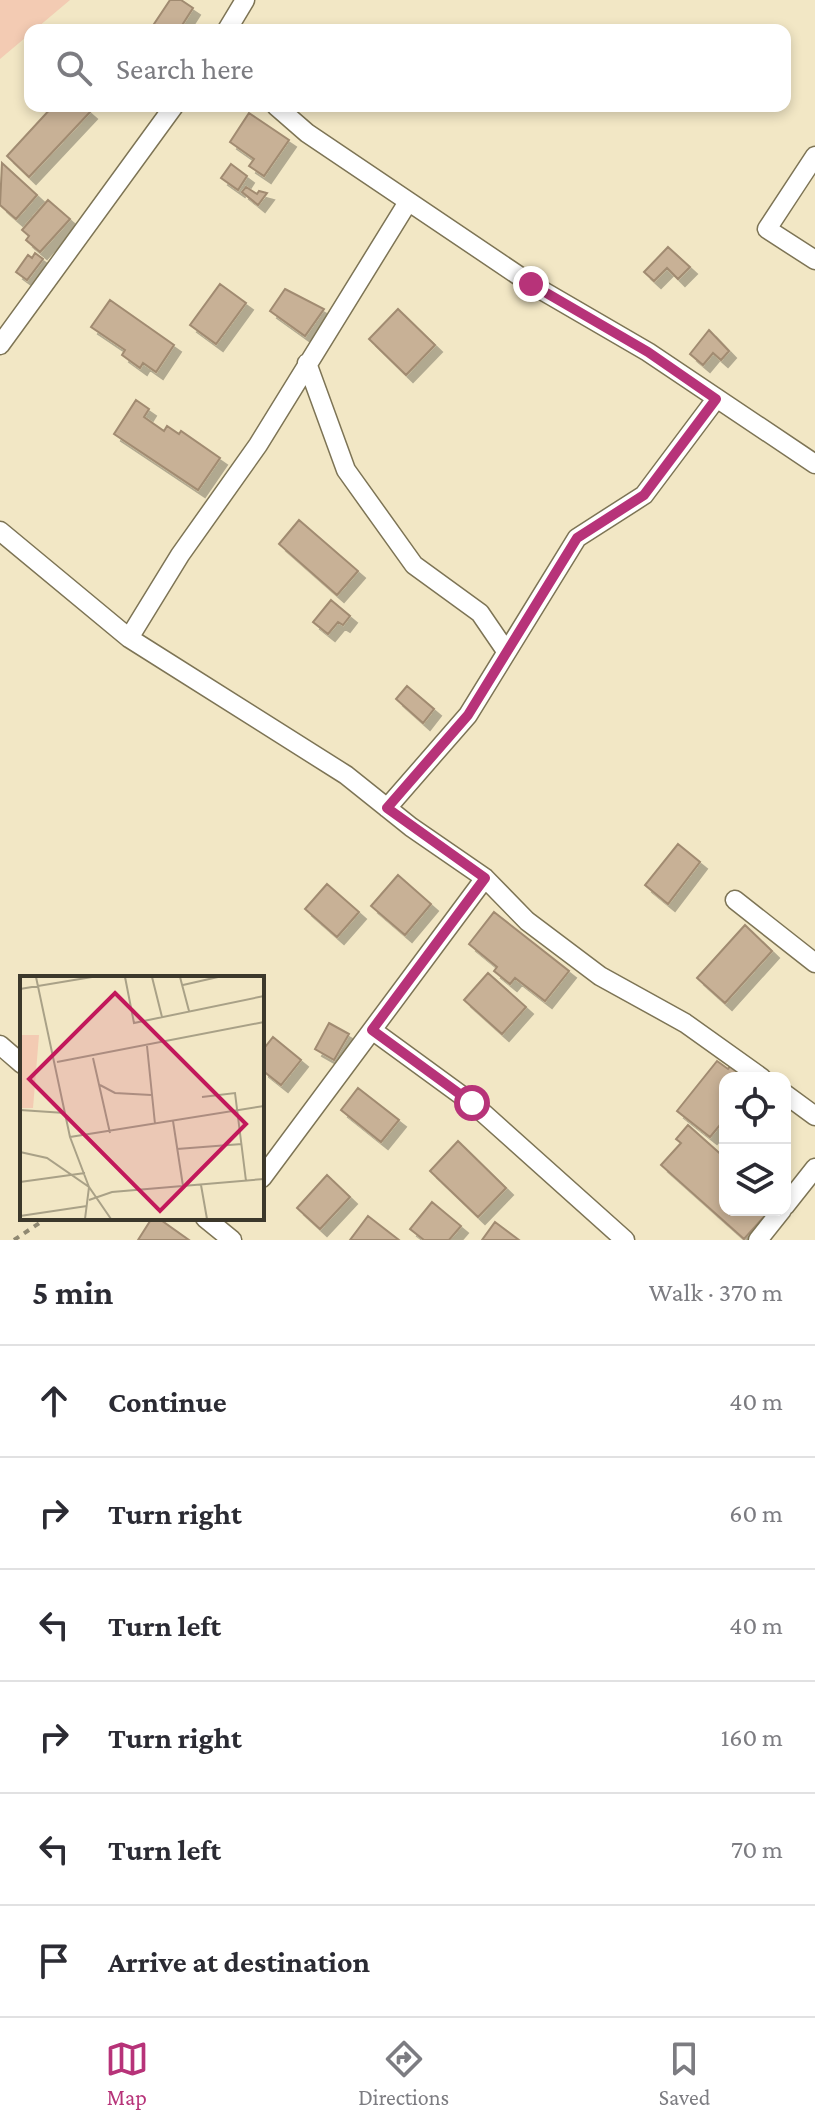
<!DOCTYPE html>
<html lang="en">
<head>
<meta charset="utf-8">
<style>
	:root { --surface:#fff; --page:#f2f2f3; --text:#2b2b33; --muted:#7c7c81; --line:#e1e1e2; --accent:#b73379 }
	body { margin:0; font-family:"Crimson Pro",serif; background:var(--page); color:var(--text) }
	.controls { position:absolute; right:24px; bottom:24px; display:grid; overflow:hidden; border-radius:16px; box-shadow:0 4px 12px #0003 }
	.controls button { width:72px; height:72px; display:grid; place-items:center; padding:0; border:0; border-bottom:2px solid var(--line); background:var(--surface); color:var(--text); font:40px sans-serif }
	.stop { position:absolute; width:24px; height:24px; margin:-18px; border:6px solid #b73379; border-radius:50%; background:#fff }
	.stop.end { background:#b73379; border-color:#fff; box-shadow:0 2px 8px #0008 }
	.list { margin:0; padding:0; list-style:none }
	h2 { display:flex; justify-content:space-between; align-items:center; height:104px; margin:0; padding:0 32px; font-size:34px }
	h2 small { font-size:26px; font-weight:400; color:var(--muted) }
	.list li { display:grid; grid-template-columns:52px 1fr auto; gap:24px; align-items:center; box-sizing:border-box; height:112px; padding:0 32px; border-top:2px solid var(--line) }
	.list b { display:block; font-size:30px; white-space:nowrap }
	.list em { font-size:26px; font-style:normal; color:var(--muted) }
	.icon { flex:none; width:44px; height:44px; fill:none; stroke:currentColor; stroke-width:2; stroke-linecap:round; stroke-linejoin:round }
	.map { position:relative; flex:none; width:815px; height:1240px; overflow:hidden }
	.search { position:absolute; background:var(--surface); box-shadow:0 4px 12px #0003; left:24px; right:24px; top:24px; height:88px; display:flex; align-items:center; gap:20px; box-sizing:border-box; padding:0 28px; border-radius:16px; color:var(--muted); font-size:30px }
	.sheet { height:776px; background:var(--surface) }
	nav { display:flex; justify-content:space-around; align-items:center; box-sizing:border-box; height:112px; border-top:2px solid var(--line); background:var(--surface); font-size:22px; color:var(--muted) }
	nav a { display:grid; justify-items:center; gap:4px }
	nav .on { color:var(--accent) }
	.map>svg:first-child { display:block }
	.green { fill:#f3cbb3 }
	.building { fill:#c8b196; stroke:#a18b71; stroke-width:2; filter:url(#shadow) }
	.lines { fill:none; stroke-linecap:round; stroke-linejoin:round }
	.street-casing { stroke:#7d7455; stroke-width:21 }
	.path { stroke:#908972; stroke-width:4; stroke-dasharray:6 6; stroke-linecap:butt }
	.street { stroke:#fff; stroke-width:18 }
	.route { stroke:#b73379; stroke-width:10 }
	.inset-road { fill:none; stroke:#a9a187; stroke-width:2 }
	.view { fill:#c2185b; fill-opacity:0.15; stroke:#c2185b; stroke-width:4 }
	.inset-edge { fill:none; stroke:#3c382b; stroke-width:4 }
</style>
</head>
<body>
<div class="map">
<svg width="815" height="1240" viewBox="0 0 815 1240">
	<defs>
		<filter id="shadow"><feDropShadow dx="7" dy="7" stdDeviation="0" flood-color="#0004"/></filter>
	</defs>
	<rect width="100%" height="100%" fill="#f2e7c5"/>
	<path class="green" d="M 0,0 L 70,0 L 0,59 Z"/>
	<path class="building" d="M 170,0 L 181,0 L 193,8 L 179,30 L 150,30 Z
		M 53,106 L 83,106 L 90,112 L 29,177 L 7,156 Z
		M 249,113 L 289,140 L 264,176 L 249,166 L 254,159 L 230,142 Z
		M 2,163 L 37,195 L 16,219 L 0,205 Z
		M 231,164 L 247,176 L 238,190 L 221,178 Z
		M 246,187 L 257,194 L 259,191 L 267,193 L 258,205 L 242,192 Z
		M 48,200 L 70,219 L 40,252 L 26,240 L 29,236 L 22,230 Z
		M 668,247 L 690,267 L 678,279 L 667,268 L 654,281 L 644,272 Z
		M 35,253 L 43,259 L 27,280 L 16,272 L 28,255 L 32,258 Z
		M 220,284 L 246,303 L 216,344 L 190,325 Z
		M 285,289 L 324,309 L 305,336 L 270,311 Z
		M 110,300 L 174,345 L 156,372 L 143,363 L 140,368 L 122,355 L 125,350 L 91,327 Z
		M 398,309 L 435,345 L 406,375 L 369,339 Z
		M 709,330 L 729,351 L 721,360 L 713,353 L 703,365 L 690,354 Z
		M 136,400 L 149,409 L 144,417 L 164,431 L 167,426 L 179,434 L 181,431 L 220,458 L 198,490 L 114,434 Z
		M 299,520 L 358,571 L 337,595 L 279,544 Z
		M 331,600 L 350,616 L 343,625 L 338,622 L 328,634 L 313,622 Z
		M 407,686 L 434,709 L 423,723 L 396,699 Z
		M 678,844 L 700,862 L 668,904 L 645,885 Z
		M 398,875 L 431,904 L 405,935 L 371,906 Z
		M 327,884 L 359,912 L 337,937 L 305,909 Z
		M 494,912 L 569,971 L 545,1001 L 515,978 L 510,984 L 494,971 L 497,967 L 469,944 Z
		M 745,925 L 772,951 L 725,1003 L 697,978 Z
		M 488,973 L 526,1007 L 502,1034 L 464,1000 Z
		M 329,1023 L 349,1034 L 334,1060 L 315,1049 Z
		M 273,1037 L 301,1060 L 281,1085 L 262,1070 L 262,1051 Z
		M 717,1061 L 728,1069 L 732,1064 L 749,1078 L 725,1078 L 725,1119 L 710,1137 L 677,1111 Z
		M 358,1088 L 399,1120 L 381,1142 L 341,1110 Z
		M 688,1125 L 725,1158 L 725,1210 L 770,1210 L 744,1239 L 661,1165 L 681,1143 L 676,1139 Z
		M 458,1141 L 506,1188 L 478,1217 L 430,1171 Z
		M 327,1175 L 350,1197 L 320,1229 L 297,1208 Z
		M 432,1202 L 461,1226 L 449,1240 L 424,1240 L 410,1229 Z
		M 368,1216 L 399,1240 L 350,1240 Z
		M 152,1218 L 158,1218 L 189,1240 L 138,1240 Z
		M 495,1222 L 519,1240 L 482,1240 Z"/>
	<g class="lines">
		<g class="street-casing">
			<path id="street" d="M 227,30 L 245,0
				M 276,106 L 307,133 L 531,284 L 648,352 L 815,464
				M 815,156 L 767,229 L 815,260
				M 0,345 L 174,106
				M 307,363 L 346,470 L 414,565 L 480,613 L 506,651
				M 0,531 L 129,638 L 346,775 L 411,827 L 485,878 L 527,921 L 600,976 L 685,1023 L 762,1078
				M 129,638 L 180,555 L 258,445 L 408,202
				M 387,808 L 468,715 L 577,538 L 644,495 L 716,399
				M 735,900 L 815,963
				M 372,1030 L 472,1103 L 625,1240
				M 0,1045 L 22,1064
				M 785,1094 L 815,1116
				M 262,1178 L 485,878
				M 785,1206 L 815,1168
				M 205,1218 L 232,1240
				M 758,1240 L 782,1210"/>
		</g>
		<path class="path" d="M 14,1240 L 47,1218"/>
		<use href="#street" class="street"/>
	</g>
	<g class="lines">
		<path class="route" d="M 472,1103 L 372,1030 L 485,878 L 387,808 L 468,715 L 577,538 L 644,495 L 716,399 L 648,352 L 531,284"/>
	</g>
	<g transform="translate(20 976)">
		<rect width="244" height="244" fill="#f2e7c5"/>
		<path d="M 0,59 L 19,59 L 13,132 L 0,132 Z" fill="#f3cbb3"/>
		<path class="inset-road" d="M 16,1 L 50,161 L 69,211 L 65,243M 105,1 L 114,47 L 244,20M 132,1 L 142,41M 160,1 L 169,35M 163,9 L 198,1M 0,13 L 72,1M 127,70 L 135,148M 73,82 L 90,157M 37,86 L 244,46M 80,109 L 95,117 L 131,119M 182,121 L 215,117 L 226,205M 0,134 L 45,137M 153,145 L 163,210M 50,161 L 244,130M 157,173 L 222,168M 0,176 L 27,182 L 69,211 L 91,243M 0,206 L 65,197M 181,209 L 187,243M 69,224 L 92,216 L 244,203M 0,240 L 67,230"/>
		<path class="view" d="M 95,17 L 226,148 L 140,235 L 9,103 Z"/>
		<rect width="244" height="244" class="inset-edge"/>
	</g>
</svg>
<div class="controls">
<button><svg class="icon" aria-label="locate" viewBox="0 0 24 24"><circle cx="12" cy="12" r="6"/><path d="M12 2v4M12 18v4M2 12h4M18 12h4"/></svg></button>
<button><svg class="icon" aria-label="layers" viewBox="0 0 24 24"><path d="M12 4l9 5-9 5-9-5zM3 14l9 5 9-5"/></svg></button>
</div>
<div class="stop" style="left:472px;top:1103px"></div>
<div class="stop end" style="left:531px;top:284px"></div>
<div class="search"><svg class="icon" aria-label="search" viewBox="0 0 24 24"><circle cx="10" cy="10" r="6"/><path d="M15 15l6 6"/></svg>Search here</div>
</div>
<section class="sheet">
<h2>5 min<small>Walk · 370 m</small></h2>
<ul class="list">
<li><svg class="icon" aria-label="ahead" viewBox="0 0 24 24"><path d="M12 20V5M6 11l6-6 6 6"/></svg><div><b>Continue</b></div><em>40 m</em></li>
<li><svg class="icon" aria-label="right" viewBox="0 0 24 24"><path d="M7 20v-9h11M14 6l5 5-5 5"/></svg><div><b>Turn right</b></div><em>60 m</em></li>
<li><svg class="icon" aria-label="left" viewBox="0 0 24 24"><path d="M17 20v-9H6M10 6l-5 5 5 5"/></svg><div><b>Turn left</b></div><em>40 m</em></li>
<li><svg class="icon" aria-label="right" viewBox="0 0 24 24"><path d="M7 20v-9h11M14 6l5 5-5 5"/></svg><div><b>Turn right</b></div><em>160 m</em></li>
<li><svg class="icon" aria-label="left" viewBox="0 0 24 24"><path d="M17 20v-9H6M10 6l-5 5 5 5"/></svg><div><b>Turn left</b></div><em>70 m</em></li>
<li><svg class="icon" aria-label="arrive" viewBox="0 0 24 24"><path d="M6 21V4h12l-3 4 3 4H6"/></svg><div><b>Arrive at destination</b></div></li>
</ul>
</section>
<nav>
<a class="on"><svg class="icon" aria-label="map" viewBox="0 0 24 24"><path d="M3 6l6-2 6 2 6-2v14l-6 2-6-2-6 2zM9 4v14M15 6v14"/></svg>Map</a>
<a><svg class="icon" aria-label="directions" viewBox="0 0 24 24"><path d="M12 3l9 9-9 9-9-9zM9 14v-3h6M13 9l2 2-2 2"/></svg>Directions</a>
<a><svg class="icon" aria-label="saved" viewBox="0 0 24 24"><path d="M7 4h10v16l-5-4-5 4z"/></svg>Saved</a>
</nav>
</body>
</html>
